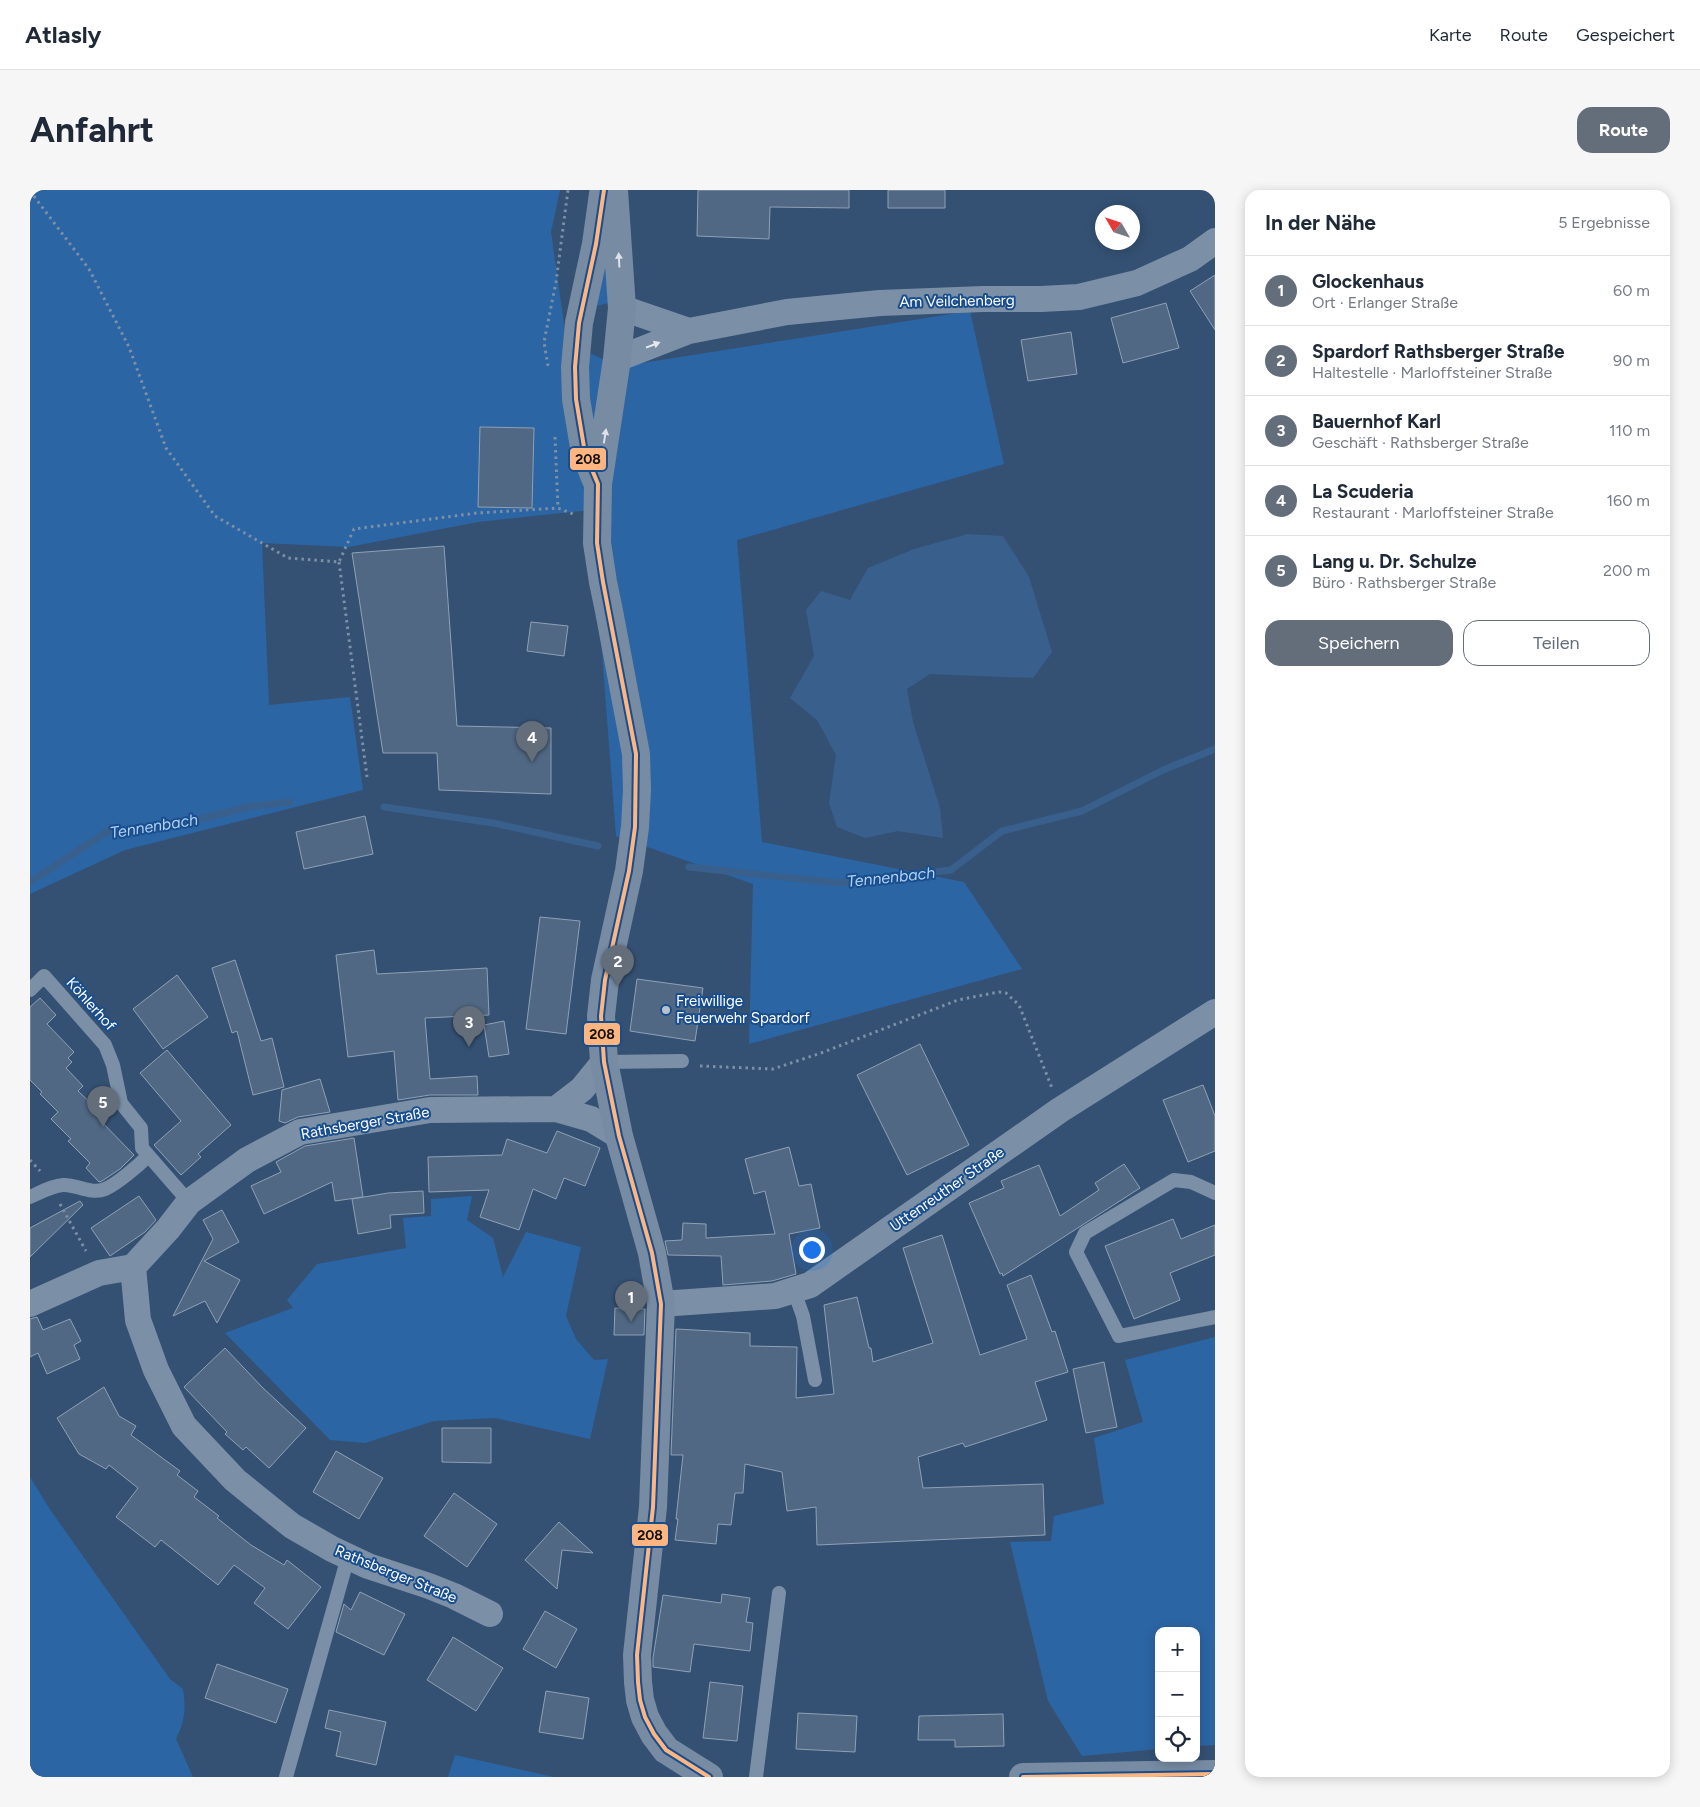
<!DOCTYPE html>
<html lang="de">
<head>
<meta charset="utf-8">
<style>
	:root { --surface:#fff; --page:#f6f6f7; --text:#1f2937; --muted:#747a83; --line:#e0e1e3; --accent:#646e7b }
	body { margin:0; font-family:Figtree,sans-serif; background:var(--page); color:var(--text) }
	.controls { position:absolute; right:15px; bottom:15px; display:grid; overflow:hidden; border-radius:10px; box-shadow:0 2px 12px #0003 }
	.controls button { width:45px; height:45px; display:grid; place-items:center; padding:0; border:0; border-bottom:1px solid var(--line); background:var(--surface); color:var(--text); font:25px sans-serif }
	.compass { position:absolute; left:1065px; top:15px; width:45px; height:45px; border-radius:50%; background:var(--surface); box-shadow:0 2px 12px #0003; rotate:309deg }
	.you { position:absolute; left:781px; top:1059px; width:18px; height:18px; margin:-12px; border:4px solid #fff; border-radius:50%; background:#1a73e8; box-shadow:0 0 0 8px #1a73e833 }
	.badge { display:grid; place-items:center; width:32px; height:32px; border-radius:50%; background:var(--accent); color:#fff; font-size:16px; font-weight:700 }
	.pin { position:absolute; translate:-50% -41px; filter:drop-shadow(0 1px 2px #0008) }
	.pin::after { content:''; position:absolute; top:26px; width:18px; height:15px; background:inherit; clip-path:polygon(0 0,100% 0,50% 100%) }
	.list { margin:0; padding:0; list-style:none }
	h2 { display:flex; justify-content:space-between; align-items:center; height:65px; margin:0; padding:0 20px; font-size:21px }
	h2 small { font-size:16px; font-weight:400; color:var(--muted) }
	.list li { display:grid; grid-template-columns:32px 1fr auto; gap:15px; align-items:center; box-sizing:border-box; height:70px; padding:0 20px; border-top:1px solid var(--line) }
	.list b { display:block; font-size:19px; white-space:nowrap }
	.list p { margin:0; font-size:16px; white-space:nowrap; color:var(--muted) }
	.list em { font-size:16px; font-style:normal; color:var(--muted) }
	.actions { display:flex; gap:10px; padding:15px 20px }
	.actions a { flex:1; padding:11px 0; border:1px solid var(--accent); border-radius:15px; text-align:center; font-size:18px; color:var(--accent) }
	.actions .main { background:var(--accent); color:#fff }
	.icon { flex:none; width:28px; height:28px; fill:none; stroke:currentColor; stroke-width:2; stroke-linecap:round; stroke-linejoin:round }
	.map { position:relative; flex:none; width:1185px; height:1587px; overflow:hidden; border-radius:15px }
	header { display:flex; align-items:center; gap:30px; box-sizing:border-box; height:70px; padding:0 25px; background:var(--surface); border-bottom:1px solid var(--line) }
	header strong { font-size:24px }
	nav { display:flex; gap:28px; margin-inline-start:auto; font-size:18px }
	.intro { display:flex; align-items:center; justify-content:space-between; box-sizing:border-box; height:120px; padding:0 30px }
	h1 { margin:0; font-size:35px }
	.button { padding:12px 22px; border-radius:15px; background:var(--accent); color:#fff; font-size:18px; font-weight:700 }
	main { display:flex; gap:30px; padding:0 30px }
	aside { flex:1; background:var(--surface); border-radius:15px; box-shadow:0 2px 12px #0003 }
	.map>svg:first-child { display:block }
	.green { fill:#2c65a4 }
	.water { fill:#39608c }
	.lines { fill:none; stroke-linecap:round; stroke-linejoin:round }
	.stream { stroke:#39608c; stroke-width:7 }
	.building { fill:#506883; stroke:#8fa1b5 }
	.path { stroke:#7b90a7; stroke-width:3; stroke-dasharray:2.5 4; stroke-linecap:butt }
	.lane { stroke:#7b90a7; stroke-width:14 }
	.street { stroke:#7b90a7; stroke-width:26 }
	.secondary { stroke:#778ba3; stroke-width:28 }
	.bus-1-casing { stroke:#194e8e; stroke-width:8 }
	.bus-1 { stroke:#ffb580; stroke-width:4 }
	.oneway { fill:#dde2e8 }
	.oneway2 { fill:#e5e9ed }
	.poi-dot { fill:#b8c2ce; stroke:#194e8e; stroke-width:2 }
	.labels { text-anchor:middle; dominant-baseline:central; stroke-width:4; stroke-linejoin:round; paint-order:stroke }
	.street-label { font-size:15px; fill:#fff; stroke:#194e8e }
	.poi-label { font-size:15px; fill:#fff; stroke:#194e8e; text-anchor:start }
	.water-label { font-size:16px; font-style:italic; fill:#b1d1f6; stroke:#194e8e }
	.line-badge { stroke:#194e8e; stroke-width:2 }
	.pale-badge-label { font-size:14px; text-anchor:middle; font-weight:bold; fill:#111 }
</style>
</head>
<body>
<header>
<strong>Atlasly</strong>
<nav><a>Karte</a><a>Route</a><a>Gespeichert</a></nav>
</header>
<div class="intro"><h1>Anfahrt</h1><a class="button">Route</a></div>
<main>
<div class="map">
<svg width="1185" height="1587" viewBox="0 0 1185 1587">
	<rect width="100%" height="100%" fill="#345173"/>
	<path class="green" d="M 0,0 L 530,0 L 521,42 L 541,183 L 559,163 L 575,170 L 574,179 L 940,121 L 974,274 L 707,350 L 732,652 L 934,692 L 992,779 L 719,854 L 723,694 L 586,646 L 561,320 L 448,332 L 319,357 L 232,353 L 239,515 L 320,507 L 333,600 L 95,660 L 0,704 Z
		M 582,55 L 583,112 L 561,117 Z
		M 442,1006 L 437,1030 L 463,1048 L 473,1087 L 496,1042 L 551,1057 L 536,1126 L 546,1149 L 564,1170 L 578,1169 L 560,1249 L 465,1228 L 404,1231 L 335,1253 L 300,1250 L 195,1143 L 263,1118 L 257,1110 L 287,1074 L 376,1058 L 373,1028 L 401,1026 L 401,1009 Z
		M 1185,1147 L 1185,1555 L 1166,1556 L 1166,1441 L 1129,1441 L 1129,1559 L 1052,1566 L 1018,1511 L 980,1352 L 1021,1351 L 1024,1326 L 1074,1314 L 1064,1248 L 1113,1232 L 1095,1170 Z
		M 0,1287 L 21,1321 L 140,1489 L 153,1499 C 156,1519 155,1531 146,1549 L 163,1587 L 0,1587 Z
		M 425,1565 L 524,1587 L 418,1587 Z"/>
	<path class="water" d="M 938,344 L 973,346 L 999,387 L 1022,462 L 1003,488 L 900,484 L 877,499 L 883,532 L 910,618 L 913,648 L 868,641 L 835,648 L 807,637 L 799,613 L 806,565 L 787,530 L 760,508 L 784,466 L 776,420 L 791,401 L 820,410 L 838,378 L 884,359 Z"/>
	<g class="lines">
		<path class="stream" d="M 354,617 L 463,633 L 568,656
			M 659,677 L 809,693 L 921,680 L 972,641 L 1052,621 L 1133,580 L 1185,559
			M 0,692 L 78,641 L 109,641 L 142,636 L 218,617 L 260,612"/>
	</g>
	<path class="building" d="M 668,0 L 819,0 L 819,18 L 740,17 L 739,49 L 667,46 Z
		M 858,0 L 915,0 L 915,18 L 858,18 Z
		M 1185,85 L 1185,140 L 1160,101 Z
		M 1136,113 L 1149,158 L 1093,173 L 1081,128 Z
		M 1041,142 L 1047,184 L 998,191 L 991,150 Z
		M 450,237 L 504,238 L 502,318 L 448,317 Z
		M 414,356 L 427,536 L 521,538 L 521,604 L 409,600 L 407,563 L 353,563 L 322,363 Z
		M 501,432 L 538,436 L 534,466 L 497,461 Z
		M 335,626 L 343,664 L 274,679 L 266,642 Z
		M 510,727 L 550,731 L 536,844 L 496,839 Z
		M 344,760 L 347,784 L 457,778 L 459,825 L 395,828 L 400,889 L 447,886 L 448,905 L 400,905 L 368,910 L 364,861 L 318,867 L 306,765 Z
		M 205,770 L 231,851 L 242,848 L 254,897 L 223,905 L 207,841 L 202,843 L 182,778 Z
		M 147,785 L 178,827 L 133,859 L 103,819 Z
		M 607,789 L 673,798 L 665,851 L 600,841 Z
		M 10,808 L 26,825 L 17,834 L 44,862 L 38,868 L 42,872 L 36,878 L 53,896 L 48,901 L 69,921 L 65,925 L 104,965 L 90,979 L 72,991 L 69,992 L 56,978 L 60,973 L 38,951 L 41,949 L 21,929 L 28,922 L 10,904 L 12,902 L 0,890 L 0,817 Z
		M 474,831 L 479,864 L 459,867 L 454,835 Z
		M 890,854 L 939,955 L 877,985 L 827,885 Z
		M 137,860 L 201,935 L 168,964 L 171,967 L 151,985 L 124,955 L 151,931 L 110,883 Z
		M 290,889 L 300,922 L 268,927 L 255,933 L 249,931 L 252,900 Z
		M 1173,895 L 1185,926 L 1185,961 L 1158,972 L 1133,910 Z
		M 527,941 L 570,958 L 555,996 L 534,988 L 526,1009 L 503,999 L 489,1040 L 450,1027 L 459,1000 L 399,1002 L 398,967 L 472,965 L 477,949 L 517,963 Z
		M 324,948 L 333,1007 L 305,1011 L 302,992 L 234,1024 L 221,996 L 251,982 L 246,972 L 275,956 Z
		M 759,957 L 769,996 L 781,994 L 790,1038 L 759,1044 L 766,1084 L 742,1091 L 693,1095 L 691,1066 L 638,1065 L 635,1051 L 652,1050 L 653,1033 L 676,1034 L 676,1048 L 745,1044 L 735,1001 L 724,1004 L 715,969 Z
		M 1094,974 L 1110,998 L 973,1086 L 972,1083 L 970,1084 L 939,1013 L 974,998 L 971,991 L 1009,975 L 1030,1026 L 1069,1000 L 1065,993 Z
		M 393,1001 L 394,1023 L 360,1025 L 361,1038 L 328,1044 L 322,1009 L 358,1003 Z
		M 109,1006 L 126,1030 L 115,1042 L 80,1066 L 61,1038 Z
		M 50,1011 L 53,1015 L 0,1067 L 0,1038 Z
		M 192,1020 L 209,1052 L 174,1071 L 210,1090 L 187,1133 L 175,1111 L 143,1126 L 183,1049 L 173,1030 Z
		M 1143,1029 L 1151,1049 L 1185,1035 L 1185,1065 L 1140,1083 L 1150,1110 L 1104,1129 L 1075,1056 Z
		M 912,1045 L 950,1165 L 997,1149 L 977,1095 L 1001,1085 L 1022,1142 L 1025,1141 L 1038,1182 L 1005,1192 L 1017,1230 L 935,1257 L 933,1253 L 888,1267 L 893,1298 L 1013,1294 L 1015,1345 L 787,1355 L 786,1317 L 757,1321 L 752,1282 L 715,1274 L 713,1303 L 705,1303 L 701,1335 L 688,1334 L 686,1354 L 645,1350 L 648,1329 L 646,1329 L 653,1265 L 641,1265 L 646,1139 L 720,1143 L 720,1156 L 767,1157 L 766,1208 L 804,1204 L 794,1115 L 827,1107 L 839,1158 L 841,1158 L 843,1172 L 903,1153 L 873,1058 Z
		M 585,1118 L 615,1119 L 614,1145 L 584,1145 Z
		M 7,1127 L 13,1140 L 40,1129 L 51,1151 L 44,1155 L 50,1169 L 17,1184 L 8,1163 L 0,1167 L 0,1129 Z
		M 195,1158 L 233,1198 L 276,1238 L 239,1278 L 216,1257 L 213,1260 L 195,1244 L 197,1242 L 154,1197 Z
		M 1074,1172 L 1087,1237 L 1056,1243 L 1043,1179 Z
		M 74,1197 L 89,1226 L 106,1236 L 101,1245 L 150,1281 L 147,1285 L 168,1301 L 164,1307 L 189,1326 L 187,1328 L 221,1355 L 254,1375 L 257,1370 L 291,1397 L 258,1439 L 224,1413 L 235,1398 L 204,1375 L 188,1395 L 131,1350 L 125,1357 L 86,1327 L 108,1298 L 79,1275 L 76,1279 L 49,1264 L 27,1228 Z
		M 412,1238 L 461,1238 L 461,1273 L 412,1272 Z
		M 306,1261 L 353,1288 L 329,1329 L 283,1302 Z
		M 424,1303 L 467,1334 L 437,1377 L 394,1346 Z
		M 529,1332 L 563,1363 L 532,1360 L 527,1399 L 495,1370 Z
		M 330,1402 L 375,1424 L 354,1465 L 306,1442 L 314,1414 L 321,1420 Z
		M 692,1404 L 720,1408 L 716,1432 L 723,1433 L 720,1461 L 664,1454 L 660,1482 L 623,1477 L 623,1468 L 633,1405 L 691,1413 Z
		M 515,1421 L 547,1439 L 526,1478 L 493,1459 Z
		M 423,1447 L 473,1478 L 446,1521 L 397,1490 Z
		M 187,1474 L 258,1499 L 246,1533 L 175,1508 Z
		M 680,1492 L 713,1496 L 707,1551 L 673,1548 Z
		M 516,1501 L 559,1508 L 553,1549 L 509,1542 Z
		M 299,1520 L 356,1532 L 346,1575 L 306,1566 L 311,1542 L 295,1538 Z
		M 768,1523 L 827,1526 L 825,1562 L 766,1559 Z
		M 973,1524 L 974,1556 L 925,1557 L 925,1550 L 888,1550 L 889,1526 Z"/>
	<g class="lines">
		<path class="path" d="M 0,1 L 59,79 L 99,157 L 136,258 L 185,326 L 258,368 L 309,372 L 324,339 L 447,323 L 528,318 L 543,324
			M 518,176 L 514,152 L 526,92 L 538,0
			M 525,247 L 528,318
			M 309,372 L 337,587
			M 670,876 L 743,879 L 791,863 L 928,810 L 969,802 L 976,803 L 989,815 L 1022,898
			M 0,970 L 10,981
			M 30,1014 L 56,1061"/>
		<path class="lane" d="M 0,800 L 14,786 L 75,855 L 83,875 L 91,913 L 111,938 L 112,958 L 159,1012
			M 574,872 L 652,871
			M 1185,1003 L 1161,992 L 1144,990 L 1055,1043 L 1046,1062 L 1089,1146 L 1185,1127
			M 0,1007 C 11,1002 21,996 33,995 C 46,994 61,1005 75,999 C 87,994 108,976 118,966
			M 764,1101 L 773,1126 L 785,1190
			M 256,1587 L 318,1367
			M 726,1587 L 749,1403"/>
		<path class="street" d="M 592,118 L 659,141
			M 587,169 L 659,141 L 757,122 L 850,113 L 953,109 L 1011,109 L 1049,107 L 1107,93 L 1160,69 L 1185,51
			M 526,919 L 552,899 L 574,872
			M 103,1077 L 108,1130 L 126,1180 L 154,1236 L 205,1290 L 262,1336 L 302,1359 L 338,1376 L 399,1396 L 424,1406 L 460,1424
			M 0,1114 L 69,1083 L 103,1077 L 138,1039 L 159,1012 L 217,970 L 270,942 L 400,920 L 526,919 L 561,929 L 589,946
			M 631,1114 L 745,1106 L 780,1095 L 1030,920 L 1185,822"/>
		<path class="secondary" d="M 584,0 L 592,118 L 587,169 L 568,294 L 567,353 L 573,392 L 579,421 L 606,564 L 607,600 L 605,637 L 599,681 L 575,790 L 571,826 L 574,872 L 589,946 L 622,1063 L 631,1114 L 623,1317 L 607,1465 L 608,1492 L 610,1510 L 615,1527 L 624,1544 L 636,1560 L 679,1587
			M 566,290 L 555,263 L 546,209 L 545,177 L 549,133 L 566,54 L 573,4
			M 993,1587 L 1185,1584"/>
		<g class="bus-1-casing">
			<path id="bus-1" d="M 574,0 L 566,54 L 549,133 L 545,177 L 546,209 L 555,263 L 568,294 L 567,353 L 573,392 L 606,564 L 605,637 L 599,681 L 575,790 L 571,826 L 574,872 L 589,946 L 622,1063 L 631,1114 L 623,1317 L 607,1465 L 608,1492 L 610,1510 L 615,1527 L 624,1544 L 636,1560 L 679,1587
				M 993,1587 L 1185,1584"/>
		</g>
		<use href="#bus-1" class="bus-1"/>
	</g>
	<defs><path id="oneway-solid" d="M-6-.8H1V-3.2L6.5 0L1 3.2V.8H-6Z" transform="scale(1.25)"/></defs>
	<g class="oneway">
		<use href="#oneway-solid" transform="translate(589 70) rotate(-93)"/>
		<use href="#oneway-solid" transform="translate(575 246) rotate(-81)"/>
	</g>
	<use class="oneway2" href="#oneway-solid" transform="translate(623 155) rotate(-21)"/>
	<circle class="poi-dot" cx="636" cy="820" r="5"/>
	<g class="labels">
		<g class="street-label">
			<text transform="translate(927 111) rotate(-1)">Am Veilchenberg</text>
			<text transform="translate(61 814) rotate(48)">Köhlerhof</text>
			<text transform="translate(335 933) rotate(-10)">Rathsberger Straße</text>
			<text transform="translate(917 999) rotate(-35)">Uttenreuther Straße</text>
			<text transform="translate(366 1384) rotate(22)">Rathsberger Straße</text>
		</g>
		<g class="poi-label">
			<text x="646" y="811">Freiwillige<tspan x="646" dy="17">Feuerwehr Spardorf</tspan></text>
		</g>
		<g class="water-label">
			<text transform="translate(124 636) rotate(-9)">Tennenbach</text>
			<text transform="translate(861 687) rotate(-6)">Tennenbach</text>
		</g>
	</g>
	<g class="line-badge">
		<rect x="539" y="257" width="38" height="24" rx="5" fill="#ffb580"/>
		<rect x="553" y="832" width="38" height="24" rx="5" fill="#ffb580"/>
		<rect x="601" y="1333" width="38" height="24" rx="5" fill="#ffb580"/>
	</g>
	<g class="pale-badge-label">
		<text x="558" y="274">208</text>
		<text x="572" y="849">208</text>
		<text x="620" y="1350">208</text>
	</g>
</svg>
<div class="controls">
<button>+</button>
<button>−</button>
<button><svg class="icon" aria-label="locate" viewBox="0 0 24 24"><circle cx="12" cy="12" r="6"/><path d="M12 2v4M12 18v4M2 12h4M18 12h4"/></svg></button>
</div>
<svg class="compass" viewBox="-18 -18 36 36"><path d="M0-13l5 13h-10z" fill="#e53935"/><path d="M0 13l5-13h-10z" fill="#747a83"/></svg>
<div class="you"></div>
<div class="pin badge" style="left:601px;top:1132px">1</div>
<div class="pin badge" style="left:588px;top:796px">2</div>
<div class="pin badge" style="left:439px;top:857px">3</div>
<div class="pin badge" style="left:502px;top:572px">4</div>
<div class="pin badge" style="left:73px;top:937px">5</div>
</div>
<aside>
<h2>In der Nähe<small>5 Ergebnisse</small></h2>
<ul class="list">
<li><span class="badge">1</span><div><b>Glockenhaus</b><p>Ort · Erlanger Straße</p></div><em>60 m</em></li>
<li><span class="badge">2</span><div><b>Spardorf Rathsberger Straße</b><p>Haltestelle · Marloffsteiner Straße</p></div><em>90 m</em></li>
<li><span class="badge">3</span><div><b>Bauernhof Karl</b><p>Geschäft · Rathsberger Straße</p></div><em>110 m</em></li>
<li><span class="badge">4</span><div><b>La Scuderia</b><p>Restaurant · Marloffsteiner Straße</p></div><em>160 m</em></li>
<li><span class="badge">5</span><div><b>Lang u. Dr. Schulze</b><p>Büro · Rathsberger Straße</p></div><em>200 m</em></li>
</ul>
<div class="actions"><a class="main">Speichern</a><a>Teilen</a></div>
</aside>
</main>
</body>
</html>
